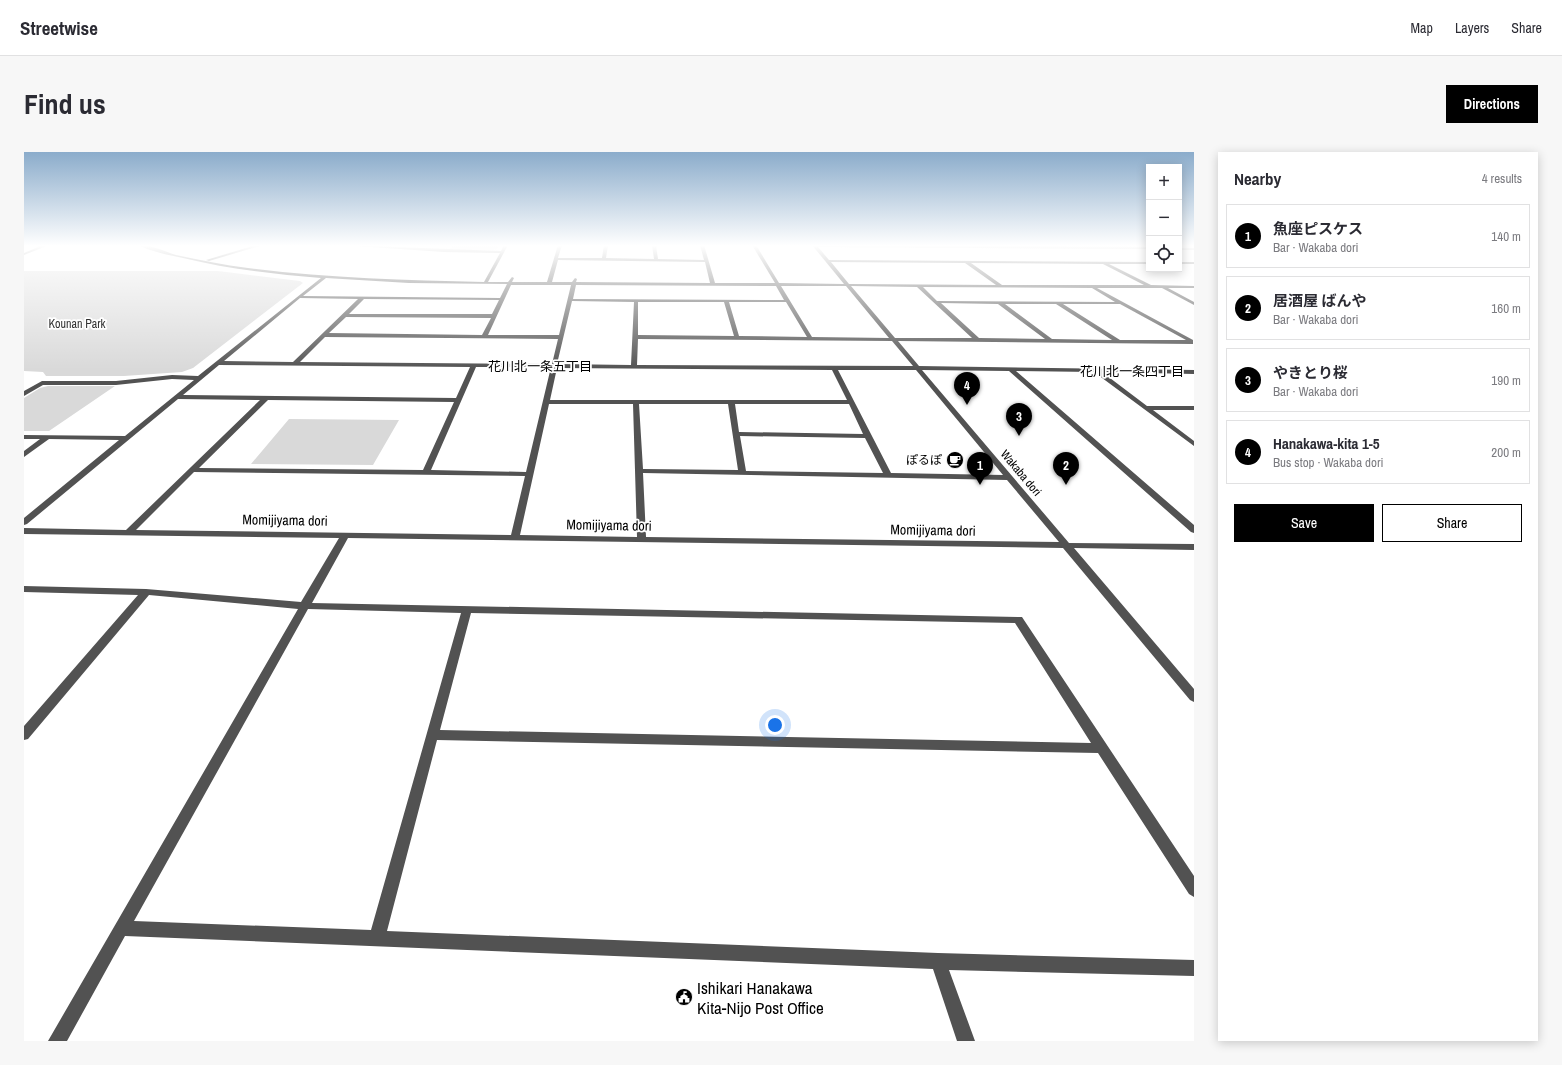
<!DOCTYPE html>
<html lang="en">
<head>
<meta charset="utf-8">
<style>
	:root { --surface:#fff; --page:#f7f7f7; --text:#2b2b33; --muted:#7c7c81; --line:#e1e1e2; --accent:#000 }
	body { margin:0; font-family:"Archivo Narrow","Noto Sans JP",sans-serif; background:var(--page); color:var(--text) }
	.controls { position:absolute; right:12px; top:12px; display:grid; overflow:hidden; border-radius:0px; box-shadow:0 2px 10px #0003 }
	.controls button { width:36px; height:36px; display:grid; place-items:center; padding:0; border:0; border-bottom:1px solid var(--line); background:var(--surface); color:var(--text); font:20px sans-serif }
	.you { position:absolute; left:751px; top:573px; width:14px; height:14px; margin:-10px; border:3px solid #fff; border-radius:50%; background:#1a73e8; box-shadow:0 0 0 6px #1a73e833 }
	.badge { display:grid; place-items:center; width:26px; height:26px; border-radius:50%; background:var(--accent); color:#fff; font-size:13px; font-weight:700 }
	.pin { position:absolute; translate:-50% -33px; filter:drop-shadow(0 1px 2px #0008) }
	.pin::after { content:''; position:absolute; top:21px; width:14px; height:12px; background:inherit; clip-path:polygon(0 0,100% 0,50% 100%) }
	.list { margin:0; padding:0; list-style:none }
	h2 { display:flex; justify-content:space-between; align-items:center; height:52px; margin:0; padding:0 16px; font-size:17px }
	h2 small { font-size:13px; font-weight:400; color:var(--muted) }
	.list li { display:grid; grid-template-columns:26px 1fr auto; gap:12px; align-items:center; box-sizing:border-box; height:64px; margin:0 8px 8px; padding:0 8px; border:1px solid var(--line); border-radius:0px }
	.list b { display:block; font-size:15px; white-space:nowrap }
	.list p { margin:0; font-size:13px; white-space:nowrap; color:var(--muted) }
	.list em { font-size:13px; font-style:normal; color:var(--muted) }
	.actions { display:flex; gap:8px; padding:12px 16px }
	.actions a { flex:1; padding:9px 0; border:1px solid var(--accent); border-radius:0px; text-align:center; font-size:14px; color:var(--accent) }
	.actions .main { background:var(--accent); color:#fff }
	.icon { flex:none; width:22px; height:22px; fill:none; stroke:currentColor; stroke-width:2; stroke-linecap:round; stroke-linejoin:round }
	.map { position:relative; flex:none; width:1170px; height:889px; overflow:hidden; border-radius:0px }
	header { display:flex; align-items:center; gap:24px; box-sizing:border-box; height:56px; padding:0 20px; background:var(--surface); border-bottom:1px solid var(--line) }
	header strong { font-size:19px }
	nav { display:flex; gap:22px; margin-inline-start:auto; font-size:14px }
	.intro { display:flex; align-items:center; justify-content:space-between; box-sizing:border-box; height:96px; padding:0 24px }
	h1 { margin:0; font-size:28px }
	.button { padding:10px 18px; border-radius:0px; background:var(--accent); color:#fff; font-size:14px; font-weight:700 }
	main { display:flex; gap:24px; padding:0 24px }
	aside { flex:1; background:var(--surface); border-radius:0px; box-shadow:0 2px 10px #0003 }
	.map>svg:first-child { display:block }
	.green { fill:#d9d9d9 }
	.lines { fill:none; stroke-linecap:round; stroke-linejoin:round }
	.minor { fill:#525252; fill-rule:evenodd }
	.labels { text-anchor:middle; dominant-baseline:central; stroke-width:3.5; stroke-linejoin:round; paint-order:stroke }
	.far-park-label { font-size:12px; fill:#303030; stroke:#fff }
	.far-poi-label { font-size:12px; fill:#000; stroke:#fff; text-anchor:end }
	.far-street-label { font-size:12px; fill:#000; stroke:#fff }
	.far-neighbourhood-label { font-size:13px; fill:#000; stroke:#fff }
	.street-label { font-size:14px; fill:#000; stroke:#fff }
	.near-poi-label { font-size:17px; fill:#000; stroke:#fff; text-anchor:start }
</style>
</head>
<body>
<header>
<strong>Streetwise</strong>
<nav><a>Map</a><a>Layers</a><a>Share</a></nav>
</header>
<div class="intro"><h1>Find us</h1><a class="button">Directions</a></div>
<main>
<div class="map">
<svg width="1170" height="889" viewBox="0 0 1170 889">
	<rect width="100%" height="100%" fill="#fff"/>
	<path class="green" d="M 430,93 L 475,93 L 473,97 L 467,98 L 425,98 Z
		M 0,119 L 194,119 L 276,129 L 279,131 L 169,216 L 158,220 L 100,224 L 22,224 L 19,220 L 0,219 Z
		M 24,234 L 91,234 L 25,279 L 0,279 L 0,246 L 16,236 Z
		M 265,267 L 375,268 L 349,313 L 227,312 Z"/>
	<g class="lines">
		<path class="minor" d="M 19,93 L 25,93 L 0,103 L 0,101 Z
			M 114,93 C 127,93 140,99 152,103 C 176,108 200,113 224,116 C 302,126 380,128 460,130 L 476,101 L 420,100 L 318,93 L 477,99 L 480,93 L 484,93 L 464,130 L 484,130 L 488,125 L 490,126 L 488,130 L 523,130 L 534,93 L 538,93 L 534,106 L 578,106 L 580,93 L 584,93 L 582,106 L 630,107 L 628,93 L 632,93 L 634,107 L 680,108 L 676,93 L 680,93 L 691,131 L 751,131 L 728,93 L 732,93 L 755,131 L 820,132 L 788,93 L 1125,95 L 1125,97 L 794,95 L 805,108 L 1125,110 L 1125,112 L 1085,112 L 1127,133 L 1170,134 L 1170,136 L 1144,136 L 1170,150 L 1170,153 L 1138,136 L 1073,136 L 1169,188 L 1169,192 L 874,189 L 895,214 L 1170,218 L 1170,222 L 1078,220 L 1123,254 L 1170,254 L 1170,258 L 1129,258 L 1170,289 L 1170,294 L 1070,220 L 992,219 L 1170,373 L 1170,381 L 1167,380 L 985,219 L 898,218 L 1045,391 L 1170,392 L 1170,398 L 1050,396 L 1170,537 L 1170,550 L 1166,548 L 1039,396 L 324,386 L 288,451 L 998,465 L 1170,724 L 1170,745 L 1165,742 L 1074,601 L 413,588 L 363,779 L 914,801 L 1170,808 L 1170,824 L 925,818 L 951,889 L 933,889 L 909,817 L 101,784 L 43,889 L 24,889 L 274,457 L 125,443 L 4,587 L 0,588 L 0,574 L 114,443 L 0,440 L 0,434 L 122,437 L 277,450 L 315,386 L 0,382 L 0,376 L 102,378 L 236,248 L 154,247 L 3,372 L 0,373 L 0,366 L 95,288 L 25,287 L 0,305 L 0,299 L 16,287 L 0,287 L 0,283 L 101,284 L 170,228 L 148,227 L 92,233 L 19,233 L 0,244 L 0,239 L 18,229 L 92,229 L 148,223 L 174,224 L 297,126 C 250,122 204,117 159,106 C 144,103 128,100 114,93 ZM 534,108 L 681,110 L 686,131 L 552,130 L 553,127 L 551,126 L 548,130 L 528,130 ZM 807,110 L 941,111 L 972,133 L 825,132 ZM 947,111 L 1079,112 L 1120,133 L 978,133 ZM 302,126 L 385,131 L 483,132 L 476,146 L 279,144 ZM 487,133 L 547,133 L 535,183 L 464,183 ZM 552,133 L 752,134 L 760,148 L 549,147 ZM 757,134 L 822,134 L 865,186 L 788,185 ZM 827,134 L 893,135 L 948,186 L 871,186 ZM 899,135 L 1068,136 L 1091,150 L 913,149 ZM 276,146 L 334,147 L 269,210 L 200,209 ZM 340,147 L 475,148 L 468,162 L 325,162 ZM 548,149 L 610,150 L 607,213 L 533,212 ZM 614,150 L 700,150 L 710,184 L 614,183 ZM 705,150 L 762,150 L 783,185 L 715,184 ZM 917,151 L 974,152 L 1021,187 L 955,186 ZM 981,152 L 1032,152 L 1088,188 L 1028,187 ZM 1039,152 L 1096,152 L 1162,188 L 1096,188 ZM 322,165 L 467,166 L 458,183 L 305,181 ZM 301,185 L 534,187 L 528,212 L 276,210 ZM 614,187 L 868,189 L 889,214 L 613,213 ZM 195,213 L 446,215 L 432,246 L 159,243 ZM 452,215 L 527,215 L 502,320 L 407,318 ZM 533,216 L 808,218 L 823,248 L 526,248 ZM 814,218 L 892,218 L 979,323 L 867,321 ZM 244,248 L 430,250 L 399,318 L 175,316 ZM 525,252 L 609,252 L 613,385 L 496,383 ZM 615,252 L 704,252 L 714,318 L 619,317 ZM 711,252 L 825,252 L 839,282 L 715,280 ZM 716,284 L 841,286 L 859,321 L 722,319 ZM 170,320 L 501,324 L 487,383 L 112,378 ZM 619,321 L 983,328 L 1035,390 L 622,385 ZM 284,457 L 437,461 L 347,778 L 110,769 ZM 447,461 L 991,471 L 1067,591 L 416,578 Z
			M 232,93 L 239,93 L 185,109 L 182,108 Z
			M 1155,96 L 1170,96 L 1170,98 L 1155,98 Z
			M 1155,110 L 1170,110 L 1170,112 L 1155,112 Z"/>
	</g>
	<linearGradient id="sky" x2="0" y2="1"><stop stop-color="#8baccb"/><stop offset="0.43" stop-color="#fff"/><stop offset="1" stop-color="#fff" stop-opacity="0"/></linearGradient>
	<rect width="1170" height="218" fill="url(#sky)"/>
	<defs>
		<g id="cafe-disc" transform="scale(0.9)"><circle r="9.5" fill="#000" stroke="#fff"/><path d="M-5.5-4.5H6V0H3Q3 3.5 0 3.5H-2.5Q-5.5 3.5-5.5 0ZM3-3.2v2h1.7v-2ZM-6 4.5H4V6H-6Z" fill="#fff"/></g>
		<g id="civic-disc" transform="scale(0.9)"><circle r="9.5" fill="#000" stroke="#fff"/><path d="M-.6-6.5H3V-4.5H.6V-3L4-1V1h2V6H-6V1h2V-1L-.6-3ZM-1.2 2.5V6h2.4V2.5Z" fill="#fff"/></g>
	</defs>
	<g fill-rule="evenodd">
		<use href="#cafe-disc" x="931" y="308"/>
		<use href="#civic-disc" x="660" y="845"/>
	</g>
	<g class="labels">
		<g class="far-park-label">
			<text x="53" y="172">Kounan Park</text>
		</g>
		<g class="far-poi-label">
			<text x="918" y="308">ぽるぽ</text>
		</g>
		<g class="far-street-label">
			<text transform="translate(997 321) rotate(50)">Wakaba dori</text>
		</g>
		<g class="far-neighbourhood-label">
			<text x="516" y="214">花川北一条五丁目</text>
			<text x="1108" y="219">花川北一条四丁目</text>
		</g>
		<g class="street-label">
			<text transform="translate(261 368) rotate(1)">Momijiyama dori</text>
			<text transform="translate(585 373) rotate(1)">Momijiyama dori</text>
			<text transform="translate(909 378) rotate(1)">Momijiyama dori</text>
		</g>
		<g class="near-poi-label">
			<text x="673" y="835">Ishikari Hanakawa<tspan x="673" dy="20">Kita-Nijo Post Office</tspan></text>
		</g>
	</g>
</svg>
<div class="controls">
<button>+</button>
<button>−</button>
<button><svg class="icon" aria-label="locate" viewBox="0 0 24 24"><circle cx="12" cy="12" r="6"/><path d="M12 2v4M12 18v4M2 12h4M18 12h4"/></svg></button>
</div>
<div class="you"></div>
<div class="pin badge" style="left:956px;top:333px">1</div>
<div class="pin badge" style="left:1042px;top:333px">2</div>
<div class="pin badge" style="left:995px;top:284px">3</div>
<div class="pin badge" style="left:943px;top:253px">4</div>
</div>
<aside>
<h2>Nearby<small>4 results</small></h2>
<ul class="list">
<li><span class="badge">1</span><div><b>魚座ピスケス</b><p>Bar · Wakaba dori</p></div><em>140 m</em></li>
<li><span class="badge">2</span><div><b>居酒屋 ばんや</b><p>Bar · Wakaba dori</p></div><em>160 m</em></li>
<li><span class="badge">3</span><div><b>やきとり桜</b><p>Bar · Wakaba dori</p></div><em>190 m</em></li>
<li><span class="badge">4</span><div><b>Hanakawa-kita 1-5</b><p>Bus stop · Wakaba dori</p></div><em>200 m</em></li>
</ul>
<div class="actions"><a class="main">Save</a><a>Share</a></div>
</aside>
</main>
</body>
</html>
